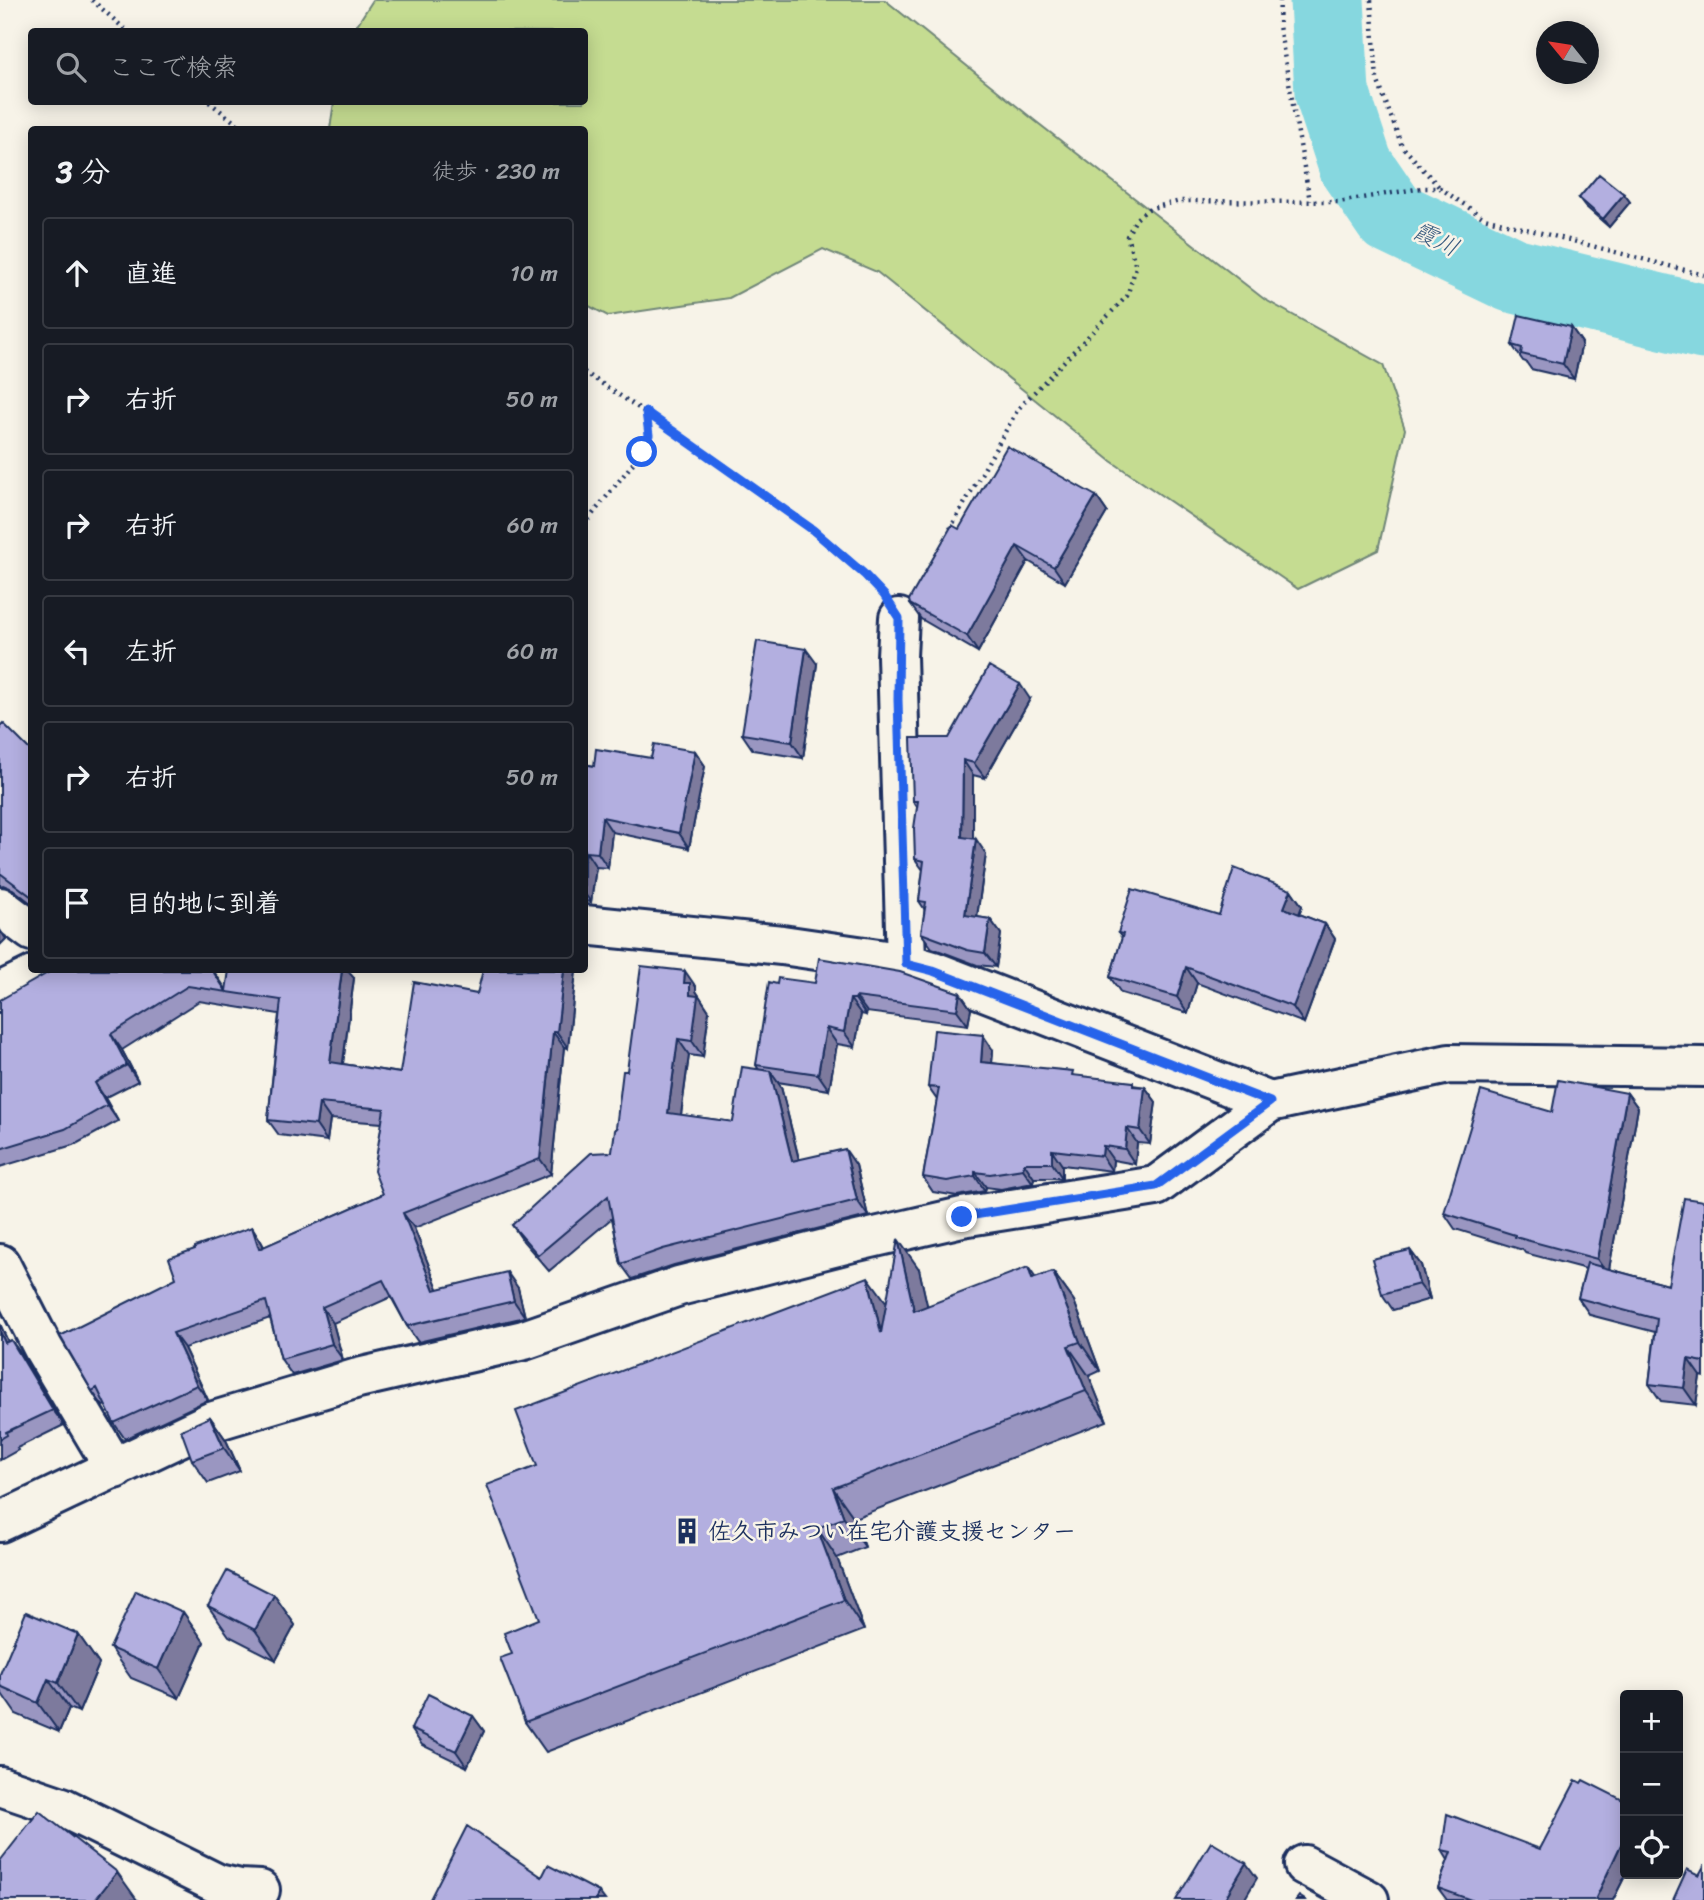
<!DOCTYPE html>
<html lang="ja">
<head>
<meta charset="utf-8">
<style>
	:root { --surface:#171b24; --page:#20242c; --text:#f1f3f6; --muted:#9ea1a6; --line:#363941 }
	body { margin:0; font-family:Sriracha,"Klee One",sans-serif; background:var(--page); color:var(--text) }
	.controls { position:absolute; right:21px; bottom:21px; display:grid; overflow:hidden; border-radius:7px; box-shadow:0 4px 18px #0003 }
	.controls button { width:63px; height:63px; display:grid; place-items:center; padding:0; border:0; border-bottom:2px solid var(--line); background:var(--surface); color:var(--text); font:35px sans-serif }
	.compass { position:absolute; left:1536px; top:21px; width:63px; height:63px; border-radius:50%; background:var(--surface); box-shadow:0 4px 18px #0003; rotate:300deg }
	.stop { position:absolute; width:21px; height:21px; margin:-16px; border:5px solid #2563eb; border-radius:50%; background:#fff }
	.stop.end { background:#2563eb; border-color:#fff; box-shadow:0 2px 7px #0008 }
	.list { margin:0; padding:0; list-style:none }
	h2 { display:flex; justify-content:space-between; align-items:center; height:91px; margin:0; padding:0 28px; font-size:30px }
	h2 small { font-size:23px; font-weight:400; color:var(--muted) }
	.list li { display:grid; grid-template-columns:46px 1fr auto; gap:21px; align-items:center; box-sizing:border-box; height:112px; margin:0 14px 14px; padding:0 14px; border:2px solid var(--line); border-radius:7px }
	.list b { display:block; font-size:26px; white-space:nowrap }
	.list em { font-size:23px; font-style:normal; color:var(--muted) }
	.icon { flex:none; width:38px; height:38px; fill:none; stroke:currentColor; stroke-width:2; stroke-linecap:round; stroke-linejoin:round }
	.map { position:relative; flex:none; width:1704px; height:1900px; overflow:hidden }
	.search { position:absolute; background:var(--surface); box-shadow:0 4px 18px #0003; left:28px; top:28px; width:560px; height:77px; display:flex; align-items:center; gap:18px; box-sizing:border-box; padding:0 24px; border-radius:7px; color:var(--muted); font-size:26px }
	.panel { position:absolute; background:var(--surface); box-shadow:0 4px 18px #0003; left:28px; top:126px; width:560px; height:847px; border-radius:7px }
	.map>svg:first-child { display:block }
	.green { fill:#c5dc91; stroke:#708678; stroke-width:2 }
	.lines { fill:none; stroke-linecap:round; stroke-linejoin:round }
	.river { stroke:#86d7df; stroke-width:75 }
	.minor-casing { stroke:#1b2f5e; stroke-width:44 }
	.path { stroke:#1b2f5e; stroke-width:4.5; stroke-dasharray:2 5; stroke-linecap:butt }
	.minor { stroke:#f7f3e8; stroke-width:38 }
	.wall { fill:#9a96c1; stroke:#1b2f5e; stroke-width:2 }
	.shaded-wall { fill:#7d7a9d; stroke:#1b2f5e; stroke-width:2 }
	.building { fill:#b3afe0; stroke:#1b2f5e; stroke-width:2 }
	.route { stroke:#2563eb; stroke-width:9 }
	.labels { text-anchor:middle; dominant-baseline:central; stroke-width:5; stroke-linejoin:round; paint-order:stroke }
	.poi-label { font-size:23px; font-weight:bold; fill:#1b2f5e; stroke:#f7f3e8; text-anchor:start }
	.water-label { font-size:24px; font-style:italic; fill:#36597e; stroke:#f7f3e8 }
</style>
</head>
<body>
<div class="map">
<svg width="1704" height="1900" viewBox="0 0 1704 1900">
	<rect width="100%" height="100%" fill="#f7f3e8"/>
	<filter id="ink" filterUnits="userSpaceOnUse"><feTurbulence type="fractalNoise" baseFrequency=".0143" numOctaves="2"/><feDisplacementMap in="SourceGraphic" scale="14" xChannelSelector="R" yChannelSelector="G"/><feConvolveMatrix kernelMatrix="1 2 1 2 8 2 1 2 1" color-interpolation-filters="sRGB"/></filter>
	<g filter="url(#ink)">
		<path class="green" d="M 373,0 L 885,0 L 1034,120 L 1264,299 L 1383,365 L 1405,429 L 1378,550 L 1298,589 L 1111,461 L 877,272 L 823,249 L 729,298 L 608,316 L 585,304 L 584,130 L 330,129 L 334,102 L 584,102 L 584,32 L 353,31 Z"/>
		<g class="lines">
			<path class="river" d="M 1327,0 L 1332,93 L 1356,166 L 1391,217 L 1512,275 L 1704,322"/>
			<g class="minor-casing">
				<path id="minor" d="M 899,618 L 897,656 L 906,963
					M 0,907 L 32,931
					M 584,925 L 782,945 L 906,963 L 933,971 L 1270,1102
					M 0,992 L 45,970
					M 0,1264 L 43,1348 L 115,1469
					M 0,1522 L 211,1422 L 358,1378 L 524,1340 L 679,1286 L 849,1243 L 962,1217 L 1156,1186 L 1270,1102 L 1449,1064 L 1704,1067
					M 0,1786 L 62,1807 L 218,1884 L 240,1889 L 260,1890
					M 1304,1865 L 1369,1900"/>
			</g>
			<path class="path" d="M 92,0 L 128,32
				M 1280,0 L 1279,26 L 1310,201
				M 1371,0 L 1377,79 L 1402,146 L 1440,188
				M 209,102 L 245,130
				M 584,372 C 641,409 697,447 752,487 C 795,517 840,547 876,587
				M 584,525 L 642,452 L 649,435 L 646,412
				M 950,529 L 1018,409 L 1127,296 L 1136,267 L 1127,236 L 1136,219 L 1148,209 L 1180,201 L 1338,202 L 1422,188 L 1440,188 L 1484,218 L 1704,275"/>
			<use href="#minor" class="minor"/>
		</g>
		<path class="wall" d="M 1624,194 L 1630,202 L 1609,227 L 1585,206 L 1579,198 Z
			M 1571,327 L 1582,343 L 1574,379 L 1531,369 L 1526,362 L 1523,361 L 1512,345 Z
			M 1096,496 L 1107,512 L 1065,583 L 1028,561 L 978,652 L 921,619 L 910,604 L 959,529 Z
			M 817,664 L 803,758 L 753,750 L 742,734 Z
			M 1030,699 L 985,778 L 973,775 L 973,839 L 986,854 L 977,917 L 990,919 L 1001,934 L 996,967 L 977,965 L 932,948 L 921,933 L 925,910 L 919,901 L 923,870 L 915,859 L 917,807 L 913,801 L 949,738 Z
			M 0,726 L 32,752 L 32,904 L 13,889 L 3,885 L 0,886 Z
			M 695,751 L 705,766 L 689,848 L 612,832 L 608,868 L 596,867 L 591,902 L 584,901 L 584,764 L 594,766 Z
			M 1291,890 L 1302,906 L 1299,914 L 1325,924 L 1335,939 L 1304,1023 L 1197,983 L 1188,1013 L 1121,993 L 1110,977 L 1122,938 L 1118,933 L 1219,915 Z
			M 213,970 L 226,989 L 354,978 L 343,1064 L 400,1073 L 477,994 L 576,970 L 568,1048 L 564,1047 L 551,1174 L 414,1228 L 438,1289 L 518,1288 L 525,1317 L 418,1342 L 407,1326 L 391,1297 L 333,1323 L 343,1360 L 292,1375 L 281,1359 L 270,1318 L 184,1348 L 208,1400 L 125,1439 L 114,1423 L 106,1405 L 103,1406 L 92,1391 L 176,1278 L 252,1227 L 262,1243 L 264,1247 L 383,1194 L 382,1123 L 330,1119 L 327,1141 L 279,1135 L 268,1120 L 279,1014 L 199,1001 L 122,1050 L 138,1081 L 105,1098 L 118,1121 L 76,1144 L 0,1167 L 0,1000 Z
			M 815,983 L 960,993 L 971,1009 L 968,1025 L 867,1012 L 866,1015 L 861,1014 L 855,1047 L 837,1044 L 829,1090 L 777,1082 L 781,1087 L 799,1159 L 856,1165 L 868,1216 L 674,1265 L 632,1279 L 621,1264 L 612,1218 L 549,1271 L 523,1241 L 512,1225 L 612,1152 L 627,1071 L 696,987 L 696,991 L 709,1011 L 703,1057 L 689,1055 L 681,1115 L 733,1122 L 759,1070 L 756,1065 L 777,984 Z
			M 993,1050 L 992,1063 L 1145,1087 L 1156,1102 L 1150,1144 L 1137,1143 L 1135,1164 L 1113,1160 L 1112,1171 L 1062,1165 L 1062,1178 L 1034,1178 L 1033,1183 L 1001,1189 L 986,1187 L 985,1191 L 957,1196 L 933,1192 L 923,1177 L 937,1100 L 928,1087 Z
			M 1627,1093 L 1638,1108 L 1609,1269 L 1668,1285 L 1704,1201 L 1704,1377 L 1700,1376 L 1696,1405 L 1661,1401 L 1649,1384 L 1655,1332 L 1590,1315 L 1578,1298 L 1586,1269 L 1525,1253 L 1523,1250 L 1455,1229 L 1444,1213 L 1552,1112 Z
			M 1410,1250 L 1421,1265 L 1430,1299 L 1393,1310 L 1382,1294 Z
			M 919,1269 L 927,1306 L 1035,1278 L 1053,1272 L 1074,1301 L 1100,1371 L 1089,1376 L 1107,1421 L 854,1518 L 865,1547 L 837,1558 L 864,1630 L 546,1752 L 525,1722 L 512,1654 L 539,1619 L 537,1466 L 887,1303 Z
			M 0,1324 L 8,1342 L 22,1355 L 64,1425 L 17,1448 L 18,1450 L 0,1460 Z
			M 210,1417 L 226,1440 L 240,1471 L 208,1483 L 192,1460 Z
			M 274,1595 L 295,1625 L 276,1660 L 229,1636 L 208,1606 Z
			M 183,1612 L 204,1642 L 179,1698 L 131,1678 L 110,1648 Z
			M 78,1634 L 99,1664 L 79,1712 L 69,1708 L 59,1732 L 16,1714 L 0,1691 L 0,1674 Z
			M 473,1716 L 484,1731 L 467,1767 L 422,1745 L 411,1729 Z
			M 1442,1850 L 1626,1874 L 1613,1900 L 1447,1900 L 1438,1888 L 1448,1860 Z"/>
		<path class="shaded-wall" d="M 1624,194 L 1630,202 L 1609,227 L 1603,219 Z
			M 1571,327 L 1582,343 L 1574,379 L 1563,364 Z
			M 1096,496 L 1107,512 L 1065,583 L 1054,567 Z
			M 1017,546 L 1028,561 L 978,652 L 967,636 Z
			M 806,649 L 817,664 L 803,758 L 792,742 Z
			M 1020,684 L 1030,699 L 985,778 L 974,763 Z
			M 695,751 L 705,766 L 689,848 L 679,833 Z
			M 963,760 L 973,775 L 973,852 L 962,837 Z
			M 602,817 L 612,832 L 608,868 L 598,853 Z
			M 976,839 L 986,854 L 975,930 L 965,915 Z
			M 586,852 L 596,867 L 591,902 L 584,893 L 584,861 Z
			M 1291,890 L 1302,906 L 1295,924 L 1284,908 Z
			M 990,919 L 1001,934 L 996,967 L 985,953 Z
			M 1325,924 L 1335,939 L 1304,1023 L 1293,1007 Z
			M 0,930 L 6,939 L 0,945 Z
			M 1186,967 L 1197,983 L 1188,1013 L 1177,997 Z
			M 342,970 L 347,970 L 354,978 L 341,1077 L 330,1062 Z
			M 564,970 L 576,970 L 568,1048 L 557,1032 Z
			M 685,971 L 696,987 L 696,991 L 709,1011 L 703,1057 L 692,1041 L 690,995 L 684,983 Z
			M 960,993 L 971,1009 L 968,1025 L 957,1010 Z
			M 856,997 L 867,1012 L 866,1015 L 855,999 Z
			M 850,999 L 861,1014 L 855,1047 L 844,1032 Z
			M 826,1028 L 837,1044 L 829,1090 L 818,1074 Z
			M 553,1032 L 564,1047 L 551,1174 L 540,1159 Z
			M 111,1034 L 122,1050 L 138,1081 L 127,1065 Z
			M 983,1035 L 993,1050 L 991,1077 L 981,1062 Z
			M 678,1039 L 689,1055 L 679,1129 L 668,1113 Z
			M 770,1071 L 781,1087 L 803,1176 L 792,1161 Z
			M 95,1083 L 105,1098 L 118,1121 L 107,1105 Z
			M 1145,1087 L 1156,1102 L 1150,1144 L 1140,1130 Z
			M 1627,1093 L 1638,1108 L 1608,1275 L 1597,1259 Z
			M 319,1103 L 330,1119 L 327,1141 L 316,1125 Z
			M 1127,1128 L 1137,1143 L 1135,1164 L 1125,1149 Z
			M 1103,1146 L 1113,1160 L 1112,1171 L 1102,1156 Z
			M 845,1149 L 856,1165 L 868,1216 L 857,1200 Z
			M 1052,1150 L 1062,1165 L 1062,1178 L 1052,1163 Z
			M 1024,1163 L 1034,1178 L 1033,1183 L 1023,1169 Z
			M 975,1172 L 986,1187 L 985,1191 L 975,1176 Z
			M 403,1213 L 414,1228 L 445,1306 L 434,1290 Z
			M 252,1227 L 262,1243 L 270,1265 L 259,1249 Z
			M 898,1239 L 919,1269 L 935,1340 L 914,1311 Z
			M 1410,1250 L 1421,1265 L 1430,1299 L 1419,1284 Z
			M 1028,1267 L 1049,1297 L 1032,1279 Z
			M 507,1272 L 518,1288 L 525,1317 L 514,1301 Z
			M 1053,1272 L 1074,1301 L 1100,1371 L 1080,1342 Z
			M 868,1277 L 889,1306 L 881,1333 Z
			M 322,1307 L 333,1323 L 343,1360 L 332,1344 Z
			M 0,1324 L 16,1359 L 5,1343 L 0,1332 Z
			M 173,1333 L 184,1348 L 208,1400 L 197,1385 Z
			M 11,1340 L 22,1355 L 64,1425 L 53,1410 Z
			M 1068,1346 L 1089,1376 L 1107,1421 L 1086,1391 Z
			M 1688,1359 L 1700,1376 L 1696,1405 L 1684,1388 Z
			M 210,1417 L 226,1440 L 240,1471 L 224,1448 Z
			M 833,1488 L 854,1518 L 865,1547 L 844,1518 Z
			M 817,1528 L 837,1558 L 864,1630 L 844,1600 Z
			M 274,1595 L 295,1625 L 276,1660 L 255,1630 Z
			M 183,1612 L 204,1642 L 179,1698 L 158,1669 Z
			M 78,1634 L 99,1664 L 79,1712 L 58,1683 Z
			M 48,1679 L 69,1708 L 59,1732 L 38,1703 Z
			M 473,1716 L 484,1731 L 467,1767 L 456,1751 Z
			M 1625,1836 L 1626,1874 L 1613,1900 L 1595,1900 Z
			M 1246,1863 L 1257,1878 L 1244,1900 L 1224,1900 Z
			M 117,1872 L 137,1900 L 95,1900 Z
			M 599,1892 L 605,1900 L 595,1900 Z"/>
		<path class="building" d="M 1599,174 L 1624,194 L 1603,219 L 1579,198 Z
			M 1519,315 L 1571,327 L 1563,364 L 1521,354 L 1522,348 L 1512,345 Z
			M 1007,446 L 1096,496 L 1054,567 L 1017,546 L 967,636 L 910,604 L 909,600 L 952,525 L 959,529 Z
			M 757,641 L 806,649 L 792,742 L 742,734 Z
			M 989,666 L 1020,684 L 974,763 L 963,760 L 962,837 L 976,839 L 965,915 L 990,919 L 985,953 L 967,950 L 921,933 L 926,902 L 919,901 L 924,861 L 915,859 L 914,828 L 918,801 L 913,801 L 911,738 L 949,738 Z
			M 3,723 L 32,752 L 32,897 L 0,873 L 0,726 Z
			M 654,744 L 695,751 L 679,833 L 602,817 L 598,853 L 586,852 L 584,861 L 584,764 L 594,766 L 596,749 L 651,758 Z
			M 1234,868 L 1291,890 L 1284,908 L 1325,924 L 1293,1007 L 1186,967 L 1177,997 L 1110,977 L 1123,934 L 1118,933 L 1132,889 L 1219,915 Z
			M 819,958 L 900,972 L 960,993 L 957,1010 L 856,997 L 855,999 L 850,999 L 844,1032 L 826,1028 L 818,1074 L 756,1065 L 769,982 L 777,984 L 778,978 L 815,983 Z
			M 641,966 L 685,971 L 684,983 L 690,983 L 690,995 L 698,996 L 692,1041 L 678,1039 L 668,1113 L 733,1122 L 742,1067 L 770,1071 L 792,1161 L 845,1149 L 857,1200 L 663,1249 L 621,1264 L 608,1196 L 538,1255 L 512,1225 L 591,1153 L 612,1152 L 615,1130 L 618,1127 L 616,1128 L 623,1071 L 627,1071 Z
			M 53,970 L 212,970 L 226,991 L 229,970 L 342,970 L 330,1062 L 400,1073 L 414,982 L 477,994 L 483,970 L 564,970 L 557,1032 L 553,1032 L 540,1159 L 403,1213 L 434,1290 L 507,1272 L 514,1301 L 407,1326 L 383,1280 L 322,1307 L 332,1344 L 281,1359 L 266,1301 L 173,1333 L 197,1385 L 114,1423 L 97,1388 L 92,1391 L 60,1336 L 176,1278 L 169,1258 L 195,1249 L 195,1247 L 252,1227 L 259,1249 L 383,1194 L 374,1171 L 384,1109 L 319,1103 L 316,1125 L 268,1120 L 281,1000 L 188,986 L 111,1034 L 127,1065 L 95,1083 L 107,1105 L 65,1129 L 0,1149 L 0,1000 Z
			M 934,1030 L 983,1035 L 981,1062 L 1073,1071 L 1072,1075 L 1133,1082 L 1133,1086 L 1145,1087 L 1140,1130 L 1127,1128 L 1125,1149 L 1103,1146 L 1102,1156 L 1052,1150 L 1052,1163 L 1024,1163 L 1023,1169 L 990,1174 L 975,1172 L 975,1176 L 947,1181 L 923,1177 L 939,1088 L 928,1087 Z
			M 1558,1080 L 1627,1093 L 1597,1259 L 1515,1237 L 1515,1235 L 1444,1213 L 1481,1091 L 1552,1112 Z
			M 1684,1198 L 1704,1201 L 1704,1362 L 1688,1359 L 1684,1388 L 1649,1384 L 1657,1319 L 1578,1298 L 1587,1263 L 1668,1285 Z
			M 898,1239 L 914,1311 L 1028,1267 L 1032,1279 L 1053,1272 L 1080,1342 L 1068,1346 L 1086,1391 L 833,1488 L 844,1518 L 817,1528 L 844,1600 L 525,1722 L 500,1658 L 512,1654 L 504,1633 L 539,1619 L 487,1485 L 537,1466 L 516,1411 L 868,1277 L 881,1333 Z
			M 1410,1250 L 1419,1284 L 1382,1294 L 1372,1259 Z
			M 0,1332 L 5,1343 L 11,1340 L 53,1410 L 6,1432 L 7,1435 L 0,1439 Z
			M 210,1417 L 224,1448 L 192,1460 L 181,1430 Z
			M 227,1571 L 274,1595 L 255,1630 L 208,1606 Z
			M 136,1591 L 183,1612 L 158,1669 L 110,1648 Z
			M 26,1612 L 78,1634 L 58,1683 L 48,1679 L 38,1703 L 0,1686 L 0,1674 Z
			M 428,1694 L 473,1716 L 456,1751 L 411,1729 Z
			M 1576,1780 L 1581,1783 L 1583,1780 L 1625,1801 L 1625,1836 L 1595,1900 L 1471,1900 L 1438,1888 L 1451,1852 L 1442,1850 L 1447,1814 L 1540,1849 Z
			M 39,1811 L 117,1872 L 95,1900 L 0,1900 L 0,1861 Z
			M 467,1826 L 542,1877 L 548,1865 L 599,1892 L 595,1900 L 432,1900 L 430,1899 Z
			M 1211,1842 L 1246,1863 L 1224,1900 L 1176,1900 Z
			M 1704,1866 L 1704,1900 L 1673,1900 L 1687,1869 L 1699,1875 Z
			M 1299,1896 L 1305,1900 L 1296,1900 Z"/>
	</g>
	<g class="lines" filter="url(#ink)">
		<path class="route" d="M 642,452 L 649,435 L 646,412 L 813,530 L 864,574 L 884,595 L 899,618 L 898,700 L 906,964 L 933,971 L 1270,1102 L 1156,1186 L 962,1217"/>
	</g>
	<defs>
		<g id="building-bare" transform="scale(2.1)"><path d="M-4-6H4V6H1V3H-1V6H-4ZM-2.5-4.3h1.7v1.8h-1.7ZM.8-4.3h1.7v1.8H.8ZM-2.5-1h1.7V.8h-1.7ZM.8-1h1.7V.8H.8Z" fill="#1b2f5e" stroke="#f7f3e8" stroke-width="2.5" paint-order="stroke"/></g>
	</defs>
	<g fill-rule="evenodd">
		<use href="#building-bare" x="687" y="1531"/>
	</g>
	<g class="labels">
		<g class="poi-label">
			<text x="708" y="1531">佐久市みつい在宅介護支援センター</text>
		</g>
		<g class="water-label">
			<text transform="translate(1436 239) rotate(26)">霞川</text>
		</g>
	</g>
</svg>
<div class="controls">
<button>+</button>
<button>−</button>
<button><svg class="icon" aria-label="locate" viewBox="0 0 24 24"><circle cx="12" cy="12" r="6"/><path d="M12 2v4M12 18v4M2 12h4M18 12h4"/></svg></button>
</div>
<svg class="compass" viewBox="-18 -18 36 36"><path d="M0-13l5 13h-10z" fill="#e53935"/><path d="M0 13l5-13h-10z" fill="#9ea1a6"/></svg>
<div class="stop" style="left:642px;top:452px"></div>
<div class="stop end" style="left:962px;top:1217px"></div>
<div class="search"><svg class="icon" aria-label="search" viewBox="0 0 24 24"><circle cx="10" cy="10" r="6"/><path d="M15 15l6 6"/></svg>ここで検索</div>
<section class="panel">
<h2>3 分<small>徒歩 · 230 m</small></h2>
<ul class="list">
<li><svg class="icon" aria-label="ahead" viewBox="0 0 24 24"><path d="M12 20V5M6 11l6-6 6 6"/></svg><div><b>直進</b></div><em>10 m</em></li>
<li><svg class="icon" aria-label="right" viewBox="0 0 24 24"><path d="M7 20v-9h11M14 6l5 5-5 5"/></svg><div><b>右折</b></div><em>50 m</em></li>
<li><svg class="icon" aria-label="right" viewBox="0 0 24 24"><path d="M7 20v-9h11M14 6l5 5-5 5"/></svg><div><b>右折</b></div><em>60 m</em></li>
<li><svg class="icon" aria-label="left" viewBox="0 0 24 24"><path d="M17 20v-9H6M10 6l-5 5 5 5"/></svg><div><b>左折</b></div><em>60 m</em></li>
<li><svg class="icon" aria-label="right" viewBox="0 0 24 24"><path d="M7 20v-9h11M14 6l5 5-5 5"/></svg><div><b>右折</b></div><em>50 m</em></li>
<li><svg class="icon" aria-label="arrive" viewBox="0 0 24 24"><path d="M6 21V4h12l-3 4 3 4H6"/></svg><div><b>目的地に到着</b></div></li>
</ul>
</section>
</div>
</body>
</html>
